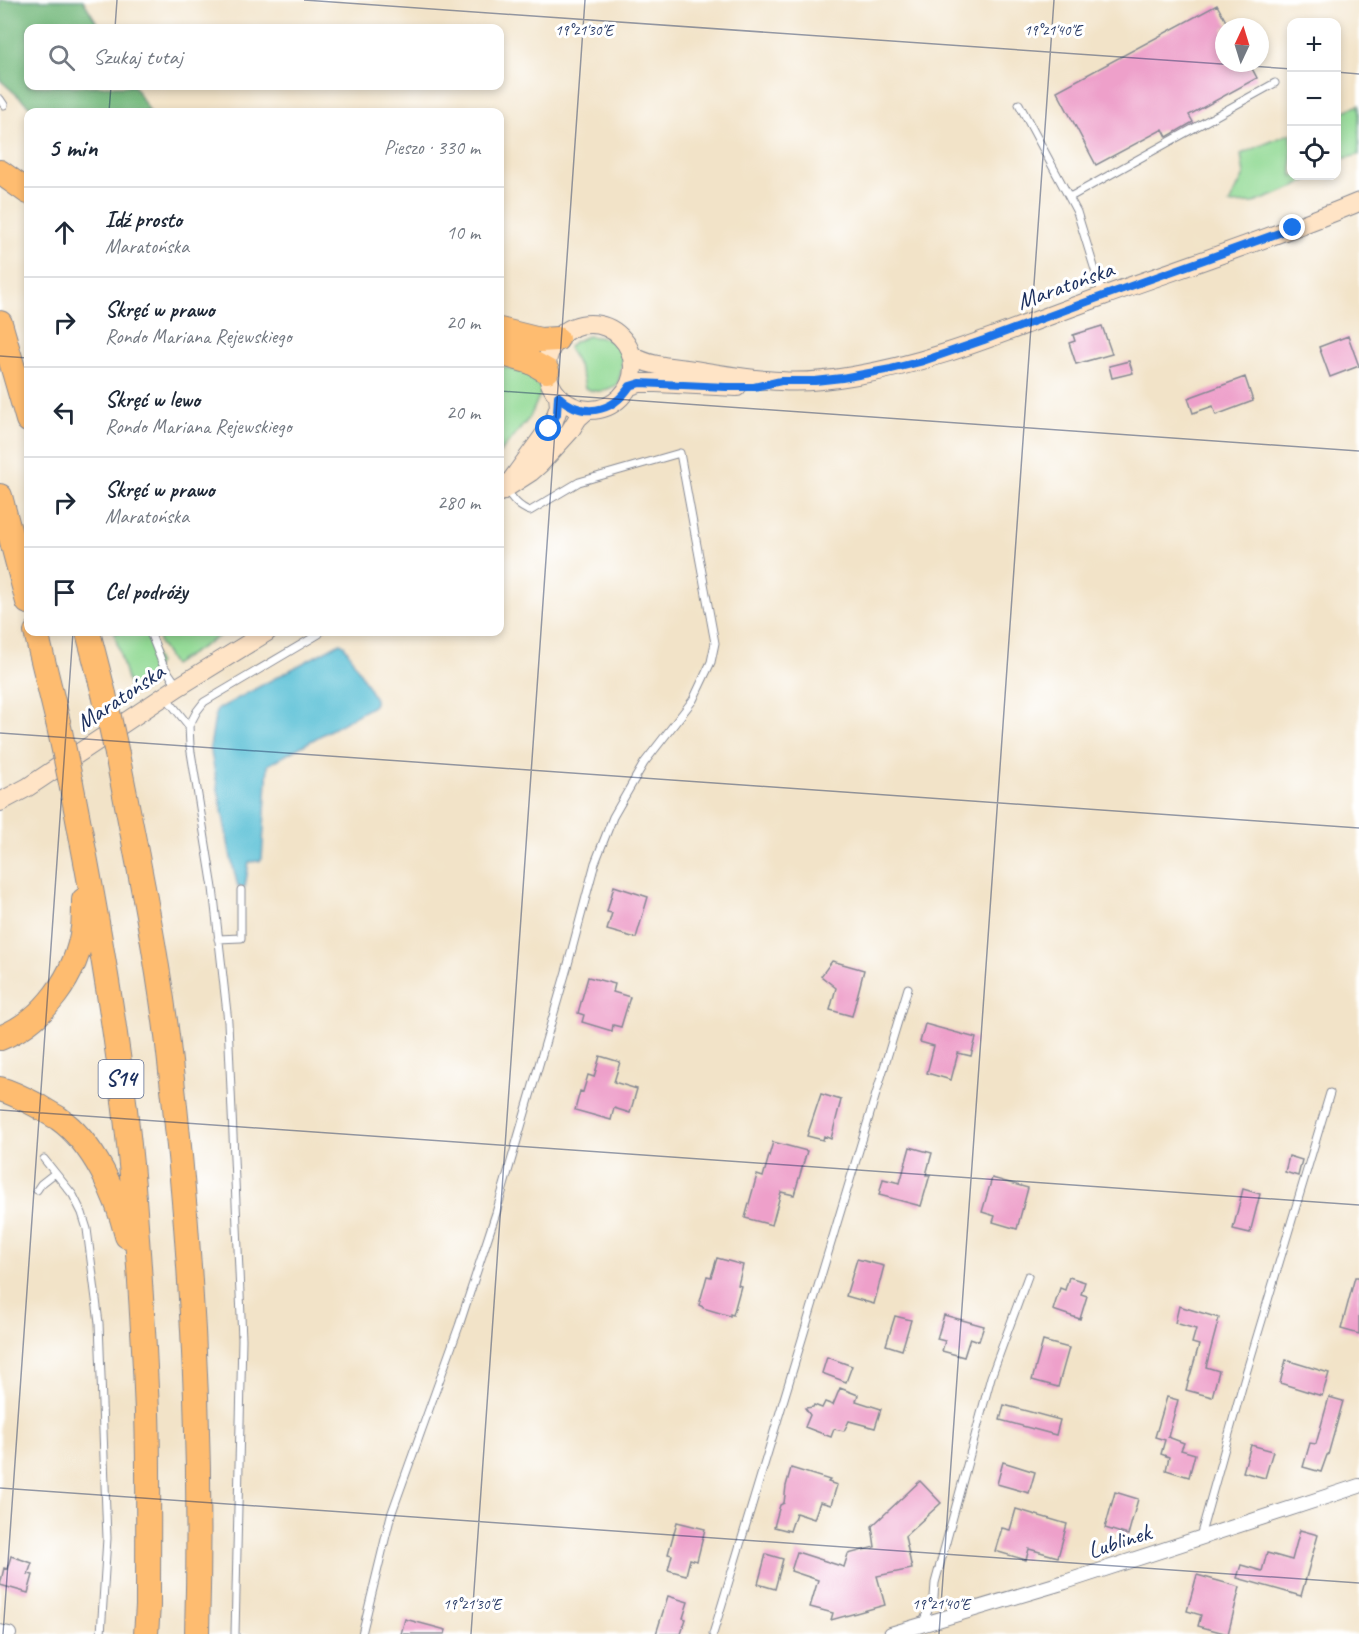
<!DOCTYPE html>
<html lang="pl">
<head>
<meta charset="utf-8">
<style>
	:root { --surface:#fff; --page:#f2f2f3; --text:#1f2937; --muted:#747a83; --line:#e0e1e3 }
	body { margin:0; font-family:Caveat,sans-serif; background:var(--page); color:var(--text) }
	.controls { position:absolute; right:18px; top:18px; display:grid; overflow:hidden; border-radius:12px; box-shadow:0 3px 9px #0003 }
	.controls button { width:54px; height:54px; display:grid; place-items:center; padding:0; border:0; border-bottom:2px solid var(--line); background:var(--surface); color:var(--text); font:30px sans-serif }
	.compass { position:absolute; left:1215px; top:18px; width:54px; height:54px; border-radius:50%; background:var(--surface); box-shadow:0 3px 9px #0003; rotate:4deg }
	.stop { position:absolute; width:18px; height:18px; margin:-14px; border:4px solid #1a73e8; border-radius:50%; background:#fff }
	.stop.end { background:#1a73e8; border-color:#fff; box-shadow:0 2px 6px #0008 }
	.list { margin:0; padding:0; list-style:none }
	h2 { display:flex; justify-content:space-between; align-items:center; height:78px; margin:0; padding:0 24px; font-size:26px }
	h2 small { font-size:20px; font-weight:400; color:var(--muted) }
	.list li { display:grid; grid-template-columns:39px 1fr auto; gap:18px; align-items:center; box-sizing:border-box; height:90px; padding:0 24px; border-top:2px solid var(--line) }
	.list b { display:block; font-size:22px; white-space:nowrap }
	.list p { margin:0; font-size:20px; white-space:nowrap; color:var(--muted) }
	.list em { font-size:20px; font-style:normal; color:var(--muted) }
	.icon { flex:none; width:33px; height:33px; fill:none; stroke:currentColor; stroke-width:2; stroke-linecap:round; stroke-linejoin:round }
	.map { position:relative; flex:none; width:1359px; height:1634px; overflow:hidden }
	.search { position:absolute; background:var(--surface); box-shadow:0 3px 9px #0003; left:24px; top:24px; width:480px; height:66px; display:flex; align-items:center; gap:15px; box-sizing:border-box; padding:0 21px; border-radius:12px; color:var(--muted); font-size:22px }
	.panel { position:absolute; background:var(--surface); box-shadow:0 3px 9px #0003; left:24px; top:108px; width:480px; height:528px; border-radius:12px }
	.map>svg:first-child { display:block }
	.green { fill:#93da95; stroke:#57847a; stroke-width:1.5 }
	.forest { fill:#76ba7e; stroke:#48746e; stroke-width:1.5 }
	.water { fill:#58bfd5; stroke:#3a779a; stroke-width:1.5 }
	.building { fill:#eea0ca }
	.lines { fill:none; stroke-linecap:round; stroke-linejoin:round }
	.service-casing { stroke:#868993; stroke-width:9 }
	.minor-casing { stroke:#868993; stroke-width:16 }
	.secondary-casing { stroke:#868993; stroke-width:20 }
	.motorway-casing { stroke:#868993; stroke-width:26 }
	.service { stroke:#fff; stroke-width:7 }
	.minor { stroke:#fff; stroke-width:14 }
	.secondary { stroke:#ffe4c6; stroke-width:18 }
	.motorway { stroke:#febc70; stroke-width:24 }
	.motorway-bridge-casing { stroke:#868993; stroke-width:26; stroke-linecap:butt }
	.motorway-bridge { stroke:#febc70; stroke-width:24 }
	.route { stroke:#1a73e8; stroke-width:8 }
	.ticks { fill:none; stroke:#1b2f5e; stroke-width:1.5; stroke-opacity:0.45 }
	.labels { text-anchor:middle; dominant-baseline:central; stroke-width:6; stroke-linejoin:round; paint-order:stroke }
	.shield { fill:#fff; stroke:#5f6d8e; stroke-width:1.5 }
	.shield-label { font-size:22px; font-weight:bold; fill:#1b2f5e }
	.street-label { font-size:24px; fill:#1b2f5e; stroke:#fff }
	.ticks-label { font-size:15px; text-anchor:middle; fill:#1b2f5e; stroke:#fff; stroke-width:6; stroke-linejoin:round; paint-order:stroke }
</style>
</head>
<body>
<div class="map">
<svg width="1359" height="1634" viewBox="0 0 1359 1634">
	<rect width="100%" height="100%" fill="#fff"/>
	<filter id="ink" filterUnits="userSpaceOnUse"><feTurbulence type="fractalNoise" baseFrequency=".0167" numOctaves="2"/><feDisplacementMap in="SourceGraphic" scale="12" xChannelSelector="R" yChannelSelector="G"/><feConvolveMatrix kernelMatrix="1 2 1 2 8 2 1 2 1" color-interpolation-filters="sRGB"/></filter>
	<filter id="wash" filterUnits="userSpaceOnUse"><feTurbulence type="fractalNoise" baseFrequency=".008" numOctaves="4" result="noise"/><feDisplacementMap in="SourceGraphic" scale="24" xChannelSelector="R" yChannelSelector="G"/><feGaussianBlur stdDeviation="1.35" result="paint"/><feColorMatrix in="noise" values="0 0 0 0 0 0 0 0 0 0 0 0 0 0 0 0 0 1.4 0 .05"/><feComposite in="paint" operator="in"/></filter>
	<g filter="url(#wash)">
		<rect width="100%" height="100%" fill="#f2e3c8"/>
		<path class="green" d="M 1359,105 L 1359,155 L 1337,160 L 1337,114 Z
			M 1291,133 L 1292,176 L 1313,176 L 1295,187 L 1254,203 L 1229,204 L 1244,175 L 1241,154 Z
			M 588,336 C 594,337 601,337 607,339 C 627,347 623,370 617,385 C 604,391 599,394 585,388 C 583,373 577,361 568,348 L 574,342 Z
			M 500,366 L 526,373 L 542,390 L 530,417 L 500,453 Z
			M 114,632 L 145,632 L 158,663 L 148,679 L 130,690 Z
			M 157,632 L 226,632 L 173,665 L 160,644 Z"/>
		<path class="forest" d="M 0,0 L 83,0 L 100,28 L 28,28 L 28,86 L 134,86 L 150,112 L 36,112 L 0,80 Z"/>
		<path class="water" d="M 340,643 L 344,645 L 375,699 L 375,703 L 373,706 L 268,765 L 262,859 L 259,861 L 249,862 L 245,887 L 238,887 L 231,858 L 210,747 L 216,711 L 218,709 Z"/>
		<g id="blocks">
			<path class="building" d="M 1217,5 L 1229,27 L 1224,27 L 1224,63 L 1249,63 L 1257,78 L 1189,115 L 1193,122 L 1167,137 L 1163,129 L 1096,165 L 1057,91 Z
				M 1102,326 L 1112,354 L 1076,364 L 1069,343 L 1075,341 L 1073,335 Z
				M 1348,336 L 1359,366 L 1330,377 L 1319,347 Z
				M 1129,361 L 1133,373 L 1112,378 L 1109,366 Z
				M 1245,377 L 1253,401 L 1216,415 L 1213,406 L 1193,413 L 1188,398 Z
				M 614,886 L 648,897 L 636,938 L 607,930 L 612,913 L 607,912 Z
				M 832,961 L 864,970 L 852,1016 L 830,1010 L 836,988 L 821,976 Z
				M 588,977 L 615,984 L 613,992 L 630,997 L 621,1027 L 613,1025 L 612,1031 L 582,1022 L 584,1015 L 578,1013 Z
				M 925,1024 L 976,1038 L 971,1056 L 958,1053 L 951,1080 L 927,1073 L 934,1046 L 920,1042 Z
				M 600,1056 L 620,1062 L 614,1082 L 637,1089 L 630,1113 L 614,1108 L 611,1120 L 575,1110 L 580,1091 L 583,1092 L 588,1075 L 594,1077 Z
				M 821,1094 L 841,1100 L 831,1139 L 824,1136 L 823,1140 L 807,1136 Z
				M 773,1142 L 807,1151 L 794,1195 L 781,1192 L 772,1225 L 745,1218 L 757,1175 L 763,1177 Z
				M 910,1147 L 932,1153 L 926,1175 L 930,1175 L 921,1206 L 879,1195 L 883,1179 L 900,1183 Z
				M 1289,1156 L 1302,1160 L 1298,1176 L 1285,1172 Z
				M 992,1178 L 1028,1188 L 1017,1229 L 993,1222 L 995,1216 L 982,1212 Z
				M 1243,1189 L 1260,1194 L 1250,1233 L 1233,1229 Z
				M 717,1258 L 743,1265 L 738,1285 L 741,1286 L 733,1315 L 730,1314 L 730,1316 L 703,1308 L 703,1307 L 699,1305 L 707,1276 L 711,1277 Z
				M 857,1259 L 884,1266 L 874,1304 L 846,1296 Z
				M 1069,1277 L 1085,1282 L 1081,1294 L 1087,1296 L 1080,1319 L 1053,1310 L 1060,1288 L 1065,1290 Z
				M 1355,1277 L 1359,1277 L 1359,1334 L 1341,1329 Z
				M 1179,1306 L 1219,1318 L 1206,1367 L 1219,1371 L 1212,1397 L 1186,1390 L 1199,1345 L 1192,1343 L 1196,1329 L 1175,1323 Z
				M 944,1315 L 984,1326 L 979,1341 L 970,1338 L 964,1357 L 942,1351 L 945,1341 L 937,1339 Z
				M 895,1316 L 911,1320 L 902,1350 L 886,1345 Z
				M 1043,1341 L 1069,1348 L 1058,1387 L 1032,1380 Z
				M 827,1357 L 852,1366 L 846,1382 L 822,1373 Z
				M 1286,1360 L 1329,1373 L 1322,1396 L 1280,1383 Z
				M 840,1388 L 858,1395 L 856,1401 L 881,1409 L 875,1428 L 849,1421 L 844,1431 L 834,1429 L 831,1437 L 805,1427 L 810,1415 L 805,1408 L 813,1407 L 814,1405 L 822,1408 L 825,1402 L 833,1405 Z
				M 1167,1397 L 1178,1400 L 1168,1437 L 1184,1443 L 1181,1450 L 1195,1454 L 1189,1477 L 1166,1470 L 1169,1457 L 1161,1454 L 1165,1440 L 1155,1437 Z
				M 1329,1397 L 1343,1401 L 1328,1455 L 1327,1455 L 1321,1472 L 1303,1467 L 1310,1443 L 1316,1444 Z
				M 1004,1405 L 1060,1420 L 1056,1435 L 1000,1420 Z
				M 1251,1445 L 1273,1451 L 1265,1478 L 1243,1472 Z
				M 1003,1462 L 1035,1472 L 1029,1493 L 997,1484 Z
				M 791,1468 L 830,1480 L 828,1482 L 837,1485 L 831,1505 L 820,1502 L 814,1519 L 796,1513 L 790,1531 L 774,1527 L 780,1505 L 784,1503 L 786,1486 Z
				M 920,1481 L 941,1503 L 905,1536 L 912,1569 L 877,1576 L 885,1605 L 831,1620 L 833,1613 L 810,1607 L 818,1580 L 791,1571 L 797,1552 L 844,1567 L 848,1554 L 875,1547 L 872,1526 Z
				M 1115,1492 L 1138,1499 L 1128,1535 L 1105,1528 Z
				M 1016,1509 L 1067,1524 L 1058,1557 L 1029,1549 L 1026,1560 L 995,1551 L 1002,1528 L 1010,1530 Z
				M 677,1522 L 705,1529 L 697,1561 L 690,1559 L 686,1575 L 668,1570 L 672,1555 L 668,1554 Z
				M 1300,1530 L 1318,1535 L 1301,1596 L 1237,1578 L 1241,1565 L 1262,1571 L 1267,1553 L 1292,1560 Z
				M 766,1554 L 783,1559 L 775,1589 L 758,1584 Z
				M 11,1556 L 32,1563 L 28,1574 L 33,1575 L 28,1593 L 0,1585 L 4,1568 L 7,1569 Z
				M 1197,1575 L 1240,1587 L 1228,1634 L 1198,1626 L 1201,1615 L 1187,1611 Z
				M 668,1596 L 688,1602 L 683,1618 L 686,1619 L 681,1634 L 656,1634 Z
				M 405,1619 L 446,1630 L 445,1634 L 401,1634 Z"/>
		</g>
	</g>
	<g filter="url(#ink)">
		<use href="#blocks" fill-opacity="0" stroke="#868993" stroke-width="1.5"/>
		<g class="lines">
			<g class="service-casing">
				<path id="service" d="M 0,99 L 4,105
					M 1019,104 L 1077,212 L 1103,296
					M 1070,197 L 1275,83
					M 150,632 L 163,665 L 177,685
					M 165,696 L 189,726 L 190,746 L 213,888 L 228,1022 L 242,1339 L 235,1634
					M 189,726 L 197,711 L 204,702 L 319,634
					M 218,939 L 241,938 L 241,890
					M 44,1159 L 73,1195 L 82,1213 L 87,1229 L 99,1323 L 107,1538 L 101,1634
					M 37,1190 L 41,1184 L 55,1173
					M 1200,1537 L 1244,1380 L 1330,1093
					M 922,1624 L 934,1597 L 935,1583 L 991,1377 L 1028,1276
					M 362,1634 L 391,1515 L 459,1326 L 496,1213 L 567,968 L 595,863 L 613,817 L 644,763 L 693,700 L 711,662 L 715,643 L 680,453 L 579,482 L 530,511 C 518,507 512,498 505,488
					M 713,1634 L 908,988"/>
			</g>
			<g class="minor-casing">
				<path id="minor" d="M 0,1632 L 9,1634
					M 891,1634 L 1065,1582 L 1359,1486"/>
			</g>
			<g class="secondary-casing">
				<path id="secondary" d="M547 367a43 43 0 1 1 86 0a43 43 0 1 1-86 0Z
					M 633,356 C 650,367 675,367 694,370 C 723,375 752,380 780,381 C 804,383 829,380 852,376 C 940,362 1020,325 1103,296 C 1189,265 1275,237 1359,202
					M 630,386 L 640,383 L 656,383 L 737,387
					M 510,482 L 554,421 L 559,406 L 558,396
					M 500,492 L 531,472 L 540,464 L 570,431 L 578,418 L 587,410
					M 0,802 L 28,787 L 178,687 L 267,632"/>
			</g>
			<g class="motorway-casing">
				<path id="motorway" d="M 0,172 L 28,192
					M 0,323 L 28,420
					M 500,330 L 540,340 L 557,339
					M 500,353 L 531,362 L 547,371
					M 0,496 L 28,602
					M 36,632 L 58,722
					M 88,632 L 104,694
					M 117,754 C 135,847 155,941 167,1036 C 191,1234 203,1434 197,1634
					M 71,783 C 97,916 121,1050 133,1186 C 139,1261 144,1336 147,1412 C 149,1476 148,1541 148,1606 L 146,1634
					M 0,1038 C 44,1021 77,975 83,928 C 84,919 84,910 84,900
					M 0,1089 C 14,1093 25,1099 38,1106 C 44,1110 51,1114 58,1118 C 94,1143 117,1195 127,1236"/>
			</g>
			<use href="#service" class="service"/>
			<use href="#minor" class="minor"/>
			<use href="#secondary" class="secondary"/>
			<use href="#motorway" class="motorway"/>
			<g class="motorway-bridge-casing">
				<path id="motorway-bridge" d="M 104,694 L 117,754
					M 58,722 L 71,783"/>
			</g>
			<use href="#motorway-bridge" class="motorway-bridge"/>
		</g>
	</g>
	<g class="lines" filter="url(#ink)">
		<path class="route" d="M 549,429 L 557,414 L 558,396 C 582,419 612,413 630,386 L 640,383 L 726,387 L 754,387 L 781,381 L 815,381 L 842,378 L 891,369 L 923,361 L 984,340 L 1103,296 L 1293,228"/>
	</g>
	<path class="ticks" d="M 304,0 L 1292,69M 115,28 L 117,0M 1336,72 L 1359,74M 109,112 L 111,86M 0,356 L 28,358M 500,391 L 1359,451M 0,733 L 1359,828M 0,1110 L 1359,1205M 0,1488 L 1359,1583M 3,1634 L 73,632M 471,1634 L 585,0M 939,1634 L 1054,0"/>
	<g class="labels">
		<rect class="shield" x="98.5" y="1060" width="45" height="38" rx="4.5"/>
		<g class="shield-label">
			<text x="121" y="1079">S14</text>
		</g>
		<g class="street-label">
			<text transform="translate(1065 285) rotate(-20)">Maratońska</text>
			<text transform="translate(120 697) rotate(-34)">Maratońska</text>
			<text transform="translate(1119 1541) rotate(-18)">Lublinek</text>
		</g>
	</g>
	<g class="ticks-label">
		<text x="584" y="35">19°21'30"E</text>
		<text x="1053" y="35">19°21'40"E</text>
		<text x="472" y="1609">19°21'30"E</text>
		<text x="941" y="1609">19°21'40"E</text>
	</g>
</svg>
<div class="controls">
<button>+</button>
<button>−</button>
<button><svg class="icon" aria-label="locate" viewBox="0 0 24 24"><circle cx="12" cy="12" r="6"/><path d="M12 2v4M12 18v4M2 12h4M18 12h4"/></svg></button>
</div>
<svg class="compass" viewBox="-18 -18 36 36"><path d="M0-13l5 13h-10z" fill="#e53935"/><path d="M0 13l5-13h-10z" fill="#747a83"/></svg>
<div class="stop" style="left:549px;top:429px"></div>
<div class="stop end" style="left:1293px;top:228px"></div>
<div class="search"><svg class="icon" aria-label="search" viewBox="0 0 24 24"><circle cx="10" cy="10" r="6"/><path d="M15 15l6 6"/></svg>Szukaj tutaj</div>
<section class="panel">
<h2>5 min<small>Pieszo · 330 m</small></h2>
<ul class="list">
<li><svg class="icon" aria-label="ahead" viewBox="0 0 24 24"><path d="M12 20V5M6 11l6-6 6 6"/></svg><div><b>Idź prosto</b><p>Maratońska</p></div><em>10 m</em></li>
<li><svg class="icon" aria-label="right" viewBox="0 0 24 24"><path d="M7 20v-9h11M14 6l5 5-5 5"/></svg><div><b>Skręć w prawo</b><p>Rondo Mariana Rejewskiego</p></div><em>20 m</em></li>
<li><svg class="icon" aria-label="left" viewBox="0 0 24 24"><path d="M17 20v-9H6M10 6l-5 5 5 5"/></svg><div><b>Skręć w lewo</b><p>Rondo Mariana Rejewskiego</p></div><em>20 m</em></li>
<li><svg class="icon" aria-label="right" viewBox="0 0 24 24"><path d="M7 20v-9h11M14 6l5 5-5 5"/></svg><div><b>Skręć w prawo</b><p>Maratońska</p></div><em>280 m</em></li>
<li><svg class="icon" aria-label="arrive" viewBox="0 0 24 24"><path d="M6 21V4h12l-3 4 3 4H6"/></svg><div><b>Cel podróży</b></div></li>
</ul>
</section>
</div>
</body>
</html>
